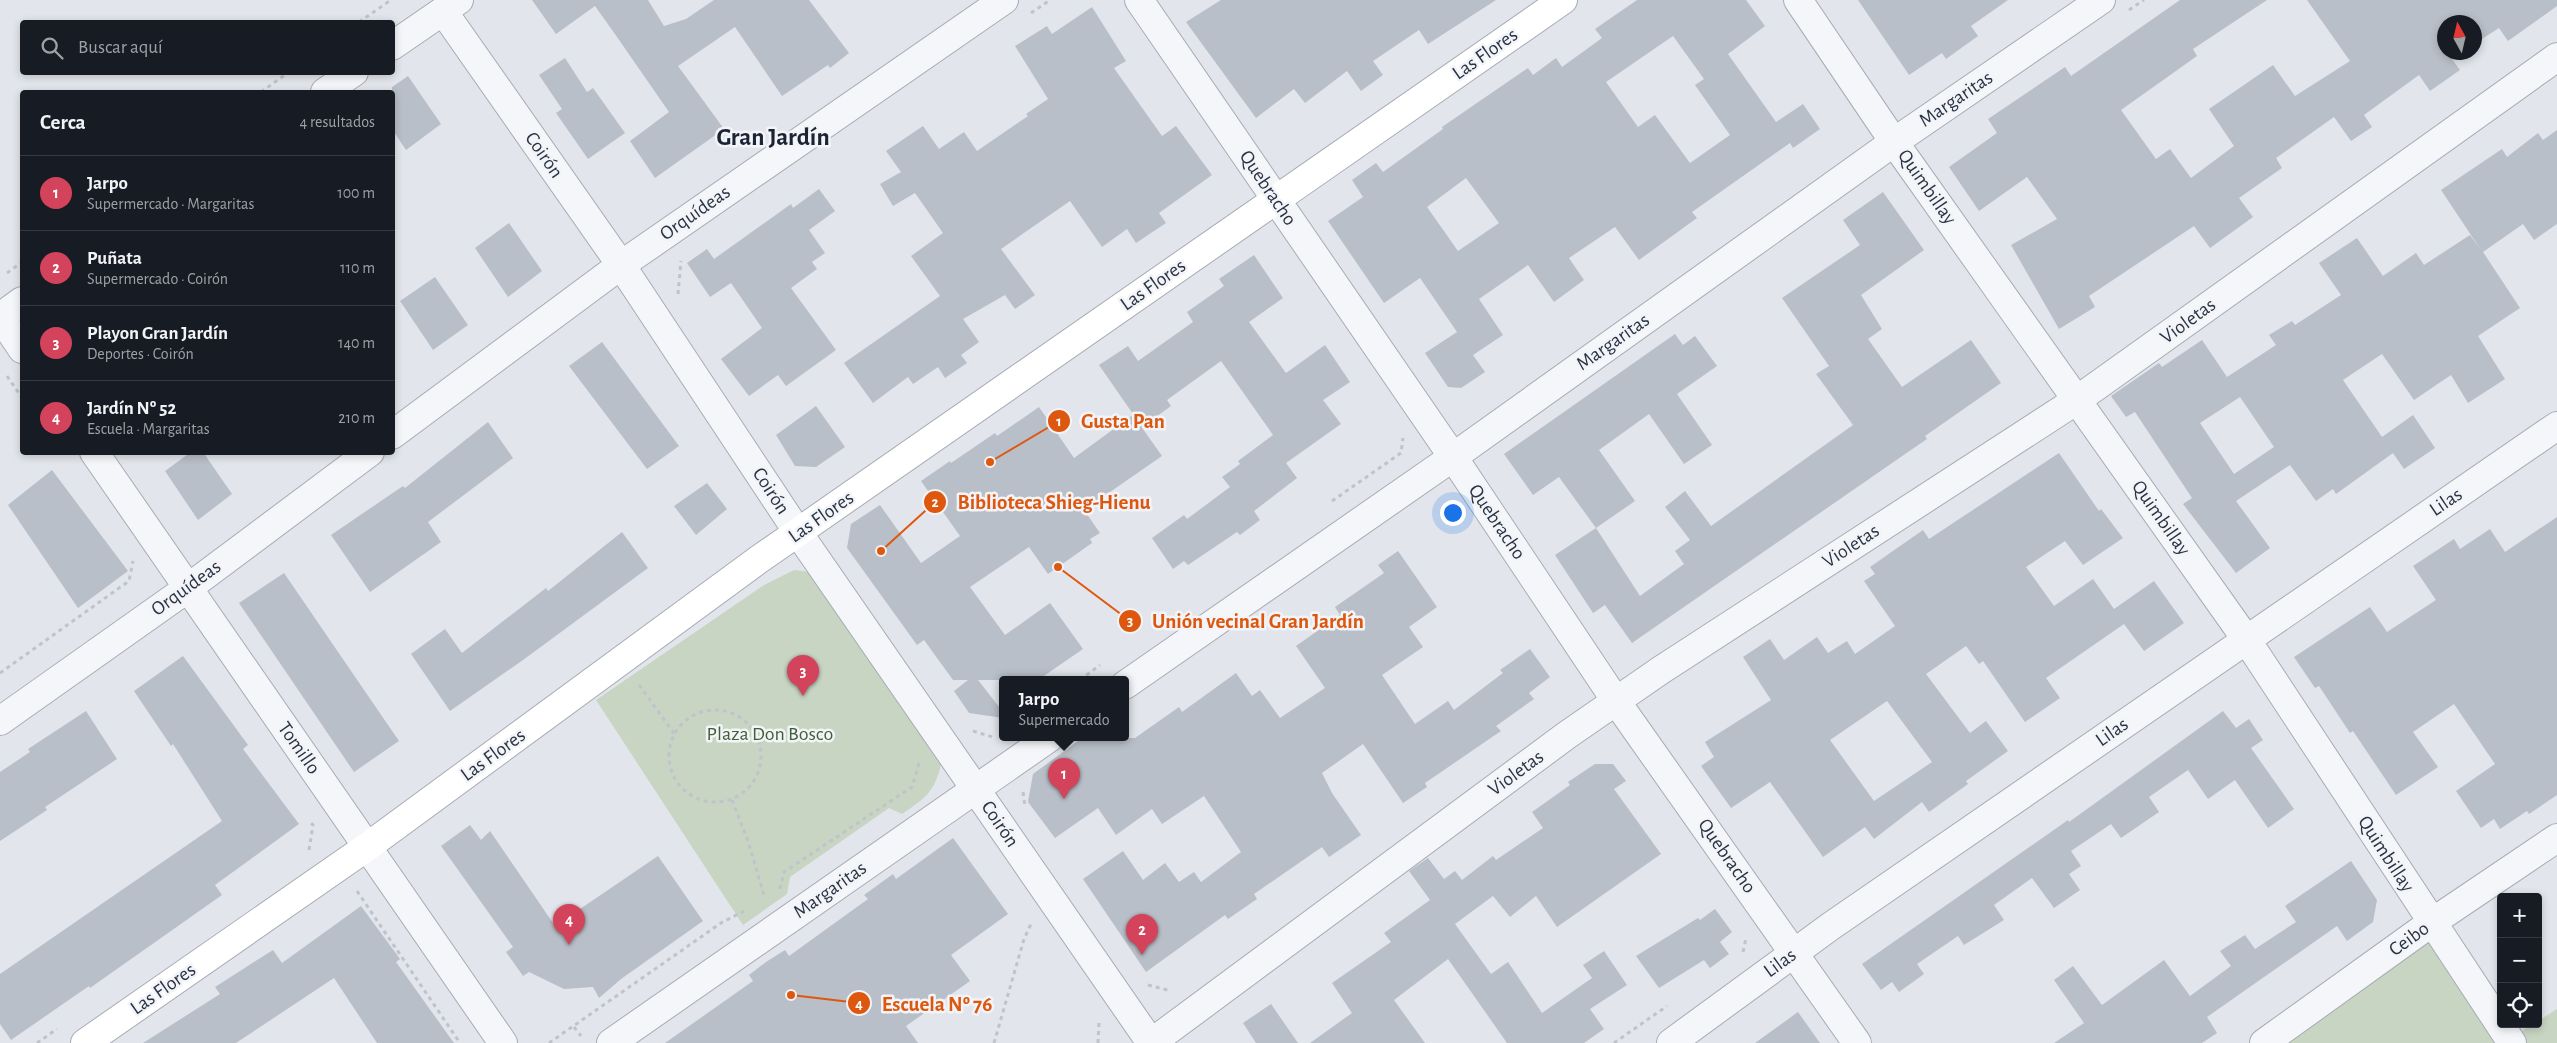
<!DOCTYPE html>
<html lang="es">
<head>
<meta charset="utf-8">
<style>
	:root { --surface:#171b24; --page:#242831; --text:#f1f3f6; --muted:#9ea1a6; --line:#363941; --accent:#d3445c }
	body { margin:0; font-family:"Alegreya Sans",sans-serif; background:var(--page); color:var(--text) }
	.controls { position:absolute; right:15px; bottom:15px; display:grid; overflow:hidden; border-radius:5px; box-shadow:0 2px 8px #0003 }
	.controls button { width:45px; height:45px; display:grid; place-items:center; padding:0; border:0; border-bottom:1px solid var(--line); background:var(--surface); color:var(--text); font:25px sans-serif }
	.compass { position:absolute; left:2437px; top:15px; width:45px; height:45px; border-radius:50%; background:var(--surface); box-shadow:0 2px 8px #0003; rotate:352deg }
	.you { position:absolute; left:1452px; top:512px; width:18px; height:18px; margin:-12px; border:4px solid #fff; border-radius:50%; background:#1a73e8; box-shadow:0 0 0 8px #1a73e833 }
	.badge { display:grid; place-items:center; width:32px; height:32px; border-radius:50%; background:var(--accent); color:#fff; font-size:16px; font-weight:700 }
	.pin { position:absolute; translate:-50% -41px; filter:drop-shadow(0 1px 2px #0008) }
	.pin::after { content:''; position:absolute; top:26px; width:18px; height:15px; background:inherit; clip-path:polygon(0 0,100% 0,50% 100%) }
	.popup { position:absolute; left:999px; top:676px; width:130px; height:65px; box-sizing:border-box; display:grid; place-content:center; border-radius:5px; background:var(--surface); filter:drop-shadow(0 1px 4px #0005); font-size:16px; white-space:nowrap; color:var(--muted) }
	.popup b { font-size:19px; color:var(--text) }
	.popup::after { content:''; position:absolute; left:50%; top:100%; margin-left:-10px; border:10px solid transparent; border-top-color:var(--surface) }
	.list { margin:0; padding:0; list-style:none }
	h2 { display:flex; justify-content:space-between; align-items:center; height:65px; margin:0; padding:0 20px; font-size:21px }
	h2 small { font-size:16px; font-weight:400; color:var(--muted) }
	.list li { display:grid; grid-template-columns:32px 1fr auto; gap:15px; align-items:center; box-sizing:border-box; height:75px; padding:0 20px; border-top:1px solid var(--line) }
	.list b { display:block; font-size:19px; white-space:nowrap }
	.list p { margin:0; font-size:16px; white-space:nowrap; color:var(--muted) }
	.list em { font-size:16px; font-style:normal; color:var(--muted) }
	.icon { flex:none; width:28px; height:28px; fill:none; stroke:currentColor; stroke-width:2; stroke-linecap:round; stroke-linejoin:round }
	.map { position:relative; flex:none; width:2557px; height:1043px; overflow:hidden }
	.search { position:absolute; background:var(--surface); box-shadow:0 2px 8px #0003; left:20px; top:20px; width:375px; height:55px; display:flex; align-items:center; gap:12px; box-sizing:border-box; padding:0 18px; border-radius:5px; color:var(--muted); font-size:19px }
	.panel { position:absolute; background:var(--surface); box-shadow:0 2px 8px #0003; left:20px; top:90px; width:375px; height:365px; border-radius:5px }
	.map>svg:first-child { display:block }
	.green { fill:#c8d5c3 }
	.building { fill:#b9bfc8; fill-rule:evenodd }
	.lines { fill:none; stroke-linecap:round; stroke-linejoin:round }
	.street-casing { stroke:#a7acb5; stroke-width:30 }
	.secondary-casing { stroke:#a7acb5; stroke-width:30 }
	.path { stroke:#c0c3ca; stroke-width:3; stroke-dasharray:4 4; stroke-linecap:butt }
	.street { stroke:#f5f6f9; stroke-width:28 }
	.secondary { stroke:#fff; stroke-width:28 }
	.labels { text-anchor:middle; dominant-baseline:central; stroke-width:5; stroke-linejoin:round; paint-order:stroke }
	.street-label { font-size:20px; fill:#293343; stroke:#f2f4f8 }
	.park-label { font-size:20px; fill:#3f5f36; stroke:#f2f4f8 }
	.district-label { font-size:25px; font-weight:bold; fill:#1b2434; stroke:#f2f4f8 }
	.leader { fill:none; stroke:#de570f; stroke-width:2 }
	.callout-dot { fill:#de570f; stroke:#f2f4f8; stroke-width:2 }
	.mark-label { font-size:15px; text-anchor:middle; font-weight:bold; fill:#fff }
	.callout-label { font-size:21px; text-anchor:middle; font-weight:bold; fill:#de570f; stroke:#f2f4f8; stroke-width:5; stroke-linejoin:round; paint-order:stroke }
</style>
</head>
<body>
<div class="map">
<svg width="2557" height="1043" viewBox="0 0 2557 1043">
	<rect width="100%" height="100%" fill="#e2e5eb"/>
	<path class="green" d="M 794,570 L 810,572 L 941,764 C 935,792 924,799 902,814 L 889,808 L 790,877 L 787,894 L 743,925 L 596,700 L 764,585 Z
		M 2431,923 L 2509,1039 L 2533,1024 L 2538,1024 L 2538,1021 L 2557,1009 L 2557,1043 L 2264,1043 Z"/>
	<path class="building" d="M 532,0 L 648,0 L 664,26 L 686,19 L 714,0 L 809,0 L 849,53 L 830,68 L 828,65 L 782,96 L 735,27 L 678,66 L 724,129 L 655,178 L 630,141 L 669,112 L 617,37 L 595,6 L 556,34 Z
		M 1221,0 L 1496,0 L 1428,44 L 1419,30 L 1373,61 L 1383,75 L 1361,91 L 1347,71 L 1305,103 L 1294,89 L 1256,118 L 1186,22 Z
		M 1637,0 L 1746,0 L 1765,26 L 1728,54 L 1776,122 L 1803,104 L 1820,129 L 1793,148 L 1790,143 L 1692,212 L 1697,218 L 1639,260 L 1615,227 L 1569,258 L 1584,280 L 1554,302 L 1528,265 L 1479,299 L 1503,335 L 1473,355 L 1485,372 L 1461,388 L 1448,387 L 1425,353 L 1457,332 L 1420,278 L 1384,303 L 1328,221 L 1363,197 L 1352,180 L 1376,163 L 1383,172 L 1443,129 L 1442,127 L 1528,68 L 1533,75 L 1556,58 L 1562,67 L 1602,38 L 1595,29 ZM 1673,36 L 1704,79 L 1695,85 L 1730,135 L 1690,163 L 1655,115 L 1638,127 L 1606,82 ZM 1466,178 L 1499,223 L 1458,251 L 1427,207 Z
		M 1858,0 L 2008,0 L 1971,26 L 1978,36 L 1946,59 L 1942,53 L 1909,75 Z
		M 2180,0 L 2267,0 L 2193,49 L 2197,56 L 2121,110 L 2156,159 L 2170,149 L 2191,178 L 2234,146 L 2209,109 L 2273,65 L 2295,96 L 2350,61 L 2307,0 L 2557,0 L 2557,6 L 2508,41 L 2499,28 L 2474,44 L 2474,22 L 2444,22 L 2444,52 L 2463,52 L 2452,59 L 2460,70 L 2430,91 L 2419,75 L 2364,115 L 2372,127 L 2351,141 L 2334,117 L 2276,158 L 2282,168 L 2239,198 L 2253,217 L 2210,248 L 2194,226 L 2089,296 L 2095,307 L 2059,329 L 2011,245 L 2057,219 L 2027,177 L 1979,211 L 1949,167 L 1997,133 L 1988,119 L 2065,67 L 2071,76 Z
		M 1092,7 L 1126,61 L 1114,68 L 1162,136 L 1176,126 L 1212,175 L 1159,213 L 1166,223 L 1136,243 L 1127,229 L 1102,247 L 1070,201 L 1001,249 L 1035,295 L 1015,309 L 1005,295 L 963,319 L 979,342 L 961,355 L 967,363 L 945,378 L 938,367 L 913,384 L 908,377 L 873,403 L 844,363 L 940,296 L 911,256 L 943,233 L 915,193 L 893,206 L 880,184 L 901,172 L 886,151 L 923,126 L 939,149 L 964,132 L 977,151 L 1028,116 L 1026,114 L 1048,99 L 1015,46 L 1047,26 L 1052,34 Z
		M 565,58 L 587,92 L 593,88 L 625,133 L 588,159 L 556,113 L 562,109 L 539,75 Z
		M 408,76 L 441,124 L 406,150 L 392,129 L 392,87 Z
		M 2557,130 L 2557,224 L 2534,240 L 2523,224 L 2483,252 L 2520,308 L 2478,336 L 2505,379 L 2468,403 L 2451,375 L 2414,400 L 2382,354 L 2343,380 L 2393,453 L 2336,494 L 2333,489 L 2316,501 L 2290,465 L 2236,501 L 2270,548 L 2236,573 L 2183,504 L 2192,498 L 2135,412 L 2126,417 L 2111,396 L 2159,363 L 2162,367 L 2202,340 L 2227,377 L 2276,345 L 2269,335 L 2292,321 L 2295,325 L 2341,295 L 2319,263 L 2357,238 L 2383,276 L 2416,253 L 2424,265 L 2470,235 L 2481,250 L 2441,190 L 2502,149 L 2507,157 L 2538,133 L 2543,140 ZM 2240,397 L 2274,447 L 2234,474 L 2200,423 Z
		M 819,189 L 835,211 L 809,230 L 825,253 L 812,262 L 817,269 L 791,288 L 836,350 L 786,386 L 778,375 L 749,396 L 721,359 L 762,328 L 731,283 L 710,297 L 687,263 L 707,249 L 714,259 L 791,204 L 793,208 Z
		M 1883,192 L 1924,250 L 1861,295 L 1882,329 L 1868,339 L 1902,387 L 1971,340 L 2001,383 L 1925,436 L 1927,439 L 1908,452 L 1632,643 L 1605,605 L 1593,613 L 1555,555 L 1596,528 L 1640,596 L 1684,564 L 1675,551 L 1690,540 L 1665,507 L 1685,491 L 1711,526 L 1853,425 L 1816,374 L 1829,366 L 1782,298 L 1860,245 L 1843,220 Z
		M 509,223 L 542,271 L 508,297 L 475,248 Z
		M 1254,255 L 1283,298 L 1249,322 L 1286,373 L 1325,345 L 1350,382 L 1323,400 L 1341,424 L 1286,463 L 1297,478 L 1254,511 L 1260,520 L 1240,535 L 1237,532 L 1188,565 L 1184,561 L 1173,569 L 1152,538 L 1184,515 L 1187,519 L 1230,487 L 1222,477 L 1240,464 L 1238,461 L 1273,435 L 1221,361 L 1167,400 L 1171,406 L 1142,427 L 1099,365 L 1128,346 L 1138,361 L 1193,322 L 1187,312 L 1224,286 L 1219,279 Z
		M 435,277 L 468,325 L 433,350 L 400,301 Z
		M 1675,334 L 1683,345 L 1695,336 L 1717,366 L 1677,394 L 1712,445 L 1684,464 L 1649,414 L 1599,450 L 1635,501 L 1596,528 L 1559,477 L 1533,495 L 1504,454 Z
		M 602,342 L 679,446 L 647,469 L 569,366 Z
		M 816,406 L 845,447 L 816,467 L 795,466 L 776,435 Z
		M 1039,407 L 1074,458 L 1133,415 L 1162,456 L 1084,510 L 1100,533 L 1090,539 L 1092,543 L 1048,574 L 1029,547 L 970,587 L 1005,635 L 1050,603 L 1083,649 L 1038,680 L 978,680 L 1003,712 L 1003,718 L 969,713 L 954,691 L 968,680 L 953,680 L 924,640 L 917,645 L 847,548 L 851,524 L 880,505 L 921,563 L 960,536 L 921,481 L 950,461 L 951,463 L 995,433 L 997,436 Z
		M 2413,415 L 2435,448 L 2404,469 L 2382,437 Z
		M 488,422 L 513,458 L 428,522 L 441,542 L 370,592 L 331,535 L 403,486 L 405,488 Z
		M 191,452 L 203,452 L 232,494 L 198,520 L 165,471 Z
		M 2059,453 L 2099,511 L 2101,509 L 2123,538 L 2083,565 L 2065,541 L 2026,567 L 2054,606 L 2093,579 L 2114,609 L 2154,581 L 2184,623 L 2144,651 L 2124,624 L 2046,678 L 2060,698 L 2025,722 L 1983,661 L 1979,664 L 1966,646 L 1926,674 L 1970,733 L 1986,721 L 2008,751 L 1966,781 L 1968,784 L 1929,812 L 1922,802 L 1874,839 L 1865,827 L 1823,857 L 1770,782 L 1731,808 L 1701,766 L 1714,757 L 1705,742 L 1771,700 L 1743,657 L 1770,639 L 1784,660 L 1817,637 L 1828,653 L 1847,641 L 1855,654 L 1895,626 L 1864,581 L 1875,574 L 1870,567 L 1923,530 L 1929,539 ZM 1887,701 L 1932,762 L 1874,801 L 1830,740 Z
		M 52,470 L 128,571 L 78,608 L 8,505 Z
		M 707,483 L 727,509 L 696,535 L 674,506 Z
		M 2557,517 L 2557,795 L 2529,814 L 2527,811 L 2500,829 L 2494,819 L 2481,828 L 2456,791 L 2495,764 L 2454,704 L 2413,732 L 2438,767 L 2396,795 L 2353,731 L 2350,733 L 2319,686 L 2315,688 L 2294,657 L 2370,607 L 2387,632 L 2436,600 L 2413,566 L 2454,539 L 2460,549 L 2490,529 L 2505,552 Z
		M 622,532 L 648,568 L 523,660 L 450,711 L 411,654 L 445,629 L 462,653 L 546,588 L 548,591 Z
		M 1398,551 L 1437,607 L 1409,627 L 1423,647 L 1382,675 L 1415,724 L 1448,701 L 1454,710 L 1503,673 L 1500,670 L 1530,649 L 1550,677 L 1529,693 L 1534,699 L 1496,726 L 1501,731 L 1425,783 L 1427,787 L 1403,803 L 1363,744 L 1322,773 L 1332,793 L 1361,835 L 1329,857 L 1322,847 L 1254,894 L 1257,899 L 1228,919 L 1225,915 L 1146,972 L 1083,879 L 1123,851 L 1143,880 L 1165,863 L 1179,882 L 1194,872 L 1201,882 L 1241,852 L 1204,796 L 1162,824 L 1152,809 L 1116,835 L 1098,808 L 1055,838 L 1028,802 L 1033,774 L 1082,738 L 1135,738 L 1179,707 L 1182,712 L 1236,673 L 1252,696 L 1260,690 L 1280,718 L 1325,688 L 1296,646 L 1340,615 L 1335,607 L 1384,573 L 1378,565 Z
		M 284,573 L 399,741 L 354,772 L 239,603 Z
		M 183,656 L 248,745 L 243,749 L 299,824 L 215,885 L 222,895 L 90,988 L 89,986 L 11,1040 L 0,1024 L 0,974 L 222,821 L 173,744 L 171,746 L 134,691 Z
		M 86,711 L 117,759 L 45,807 L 47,810 L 0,841 L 0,772 L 30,752 L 28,749 Z
		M 2223,711 L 2236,728 L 2249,719 L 2263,740 L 2251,748 L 2294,809 L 2268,828 L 2235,780 L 2208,799 L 2188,770 L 2149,797 L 2159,812 L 2121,838 L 2111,824 L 2071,851 L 2081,866 L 2069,874 L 2080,890 L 2054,908 L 2032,878 L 1994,905 L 2004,920 L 1964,945 L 1958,936 L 1917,964 L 1924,974 L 1899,992 L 1892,982 L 1881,990 L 1862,964 L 2068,820 L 2069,822 Z
		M 1595,764 L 1613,764 L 1626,781 L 1614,789 L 1661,854 L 1557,927 L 1536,896 L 1510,917 L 1493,896 L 1455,924 L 1491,974 L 1508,962 L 1542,1013 L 1592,978 L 1583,965 L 1604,951 L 1627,985 L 1590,1009 L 1604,1029 L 1584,1043 L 1507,1043 L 1448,959 L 1394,1000 L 1425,1043 L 1310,1043 L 1352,1013 L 1332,983 L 1391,942 L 1384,933 L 1430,900 L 1409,871 L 1428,858 L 1444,879 L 1455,871 L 1462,880 L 1493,856 L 1496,860 L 1543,828 L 1532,812 L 1570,785 L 1568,782 Z
		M 470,825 L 481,840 L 490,831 L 555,926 L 658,856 L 703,921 L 621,979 L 599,998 L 593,987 L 564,989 L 529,972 L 523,976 L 506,952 L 513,947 L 441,846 Z
		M 953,838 L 1008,914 L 951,955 L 970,981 L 906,1026 L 918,1043 L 665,1043 L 753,981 L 749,975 L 766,962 L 785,950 L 789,956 L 868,899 L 864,895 L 893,874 L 896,879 Z
		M 2351,861 L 2377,900 L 2373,922 L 2347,941 L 2337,926 L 2207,1017 L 2217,1033 L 2202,1043 L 2054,1043 L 2084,1023 L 2054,980 L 2073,966 L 2102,1005 L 2164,960 L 2190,996 L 2231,966 L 2220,951 L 2245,935 L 2255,949 L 2296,922 L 2285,906 Z
		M 361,906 L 400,959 L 396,962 L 454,1043 L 377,1043 L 334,978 L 236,1043 L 143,1043 L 220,994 L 215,987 L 273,950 L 282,963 Z
		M 1715,909 L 1732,932 L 1720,942 L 1729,954 L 1710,968 L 1704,960 L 1659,988 L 1636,956 L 1698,918 L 1700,920 Z
		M 1271,1004 L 1298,1043 L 1256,1043 L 1243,1023 Z
		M 1798,1012 L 1820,1043 L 1755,1043 Z"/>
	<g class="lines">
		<g class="street-casing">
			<path id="street" d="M 1139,0 L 1453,457 L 1616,701 L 1857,1043
				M 1798,0 L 1894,142 L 2246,639 L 2512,1043
				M 443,11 L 621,265 L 799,534 L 1151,1043
				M 392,46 L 459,0
				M 325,92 L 354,72
				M 0,316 L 22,349
				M 0,317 L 22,301
				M 392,435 L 621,265 L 1004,0
				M 94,452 L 503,1043
				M 1125,685 L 1453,457 L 1894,142 L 2101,0
				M 0,721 L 188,588 L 370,452
				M 611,1043 L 1049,738
				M 1151,1043 L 1567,735 L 1661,670 L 2077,400 L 2557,57
				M 1671,1043 L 1831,926 L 2557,426
				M 2264,1043 L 2431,923 L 2557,838"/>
		</g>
		<g class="secondary-casing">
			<path id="secondary" d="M 85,1043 L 367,847 L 758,560 L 1563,0"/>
		</g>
		<path class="path" d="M 2129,10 L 2144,0
			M 1031,13 L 1050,0
			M 359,22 L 391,0
			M 261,92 L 289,72
			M 7,273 L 22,262
			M 678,294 L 681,261
			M 7,376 L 22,398
			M 1332,501 L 1401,453 L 1403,438
			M 0,673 L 129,581 L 133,561
			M 1080,680 L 1100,665
			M 639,685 L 675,735
			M669 756a46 46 0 1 1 92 0a46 46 0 1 1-92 0Z
			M 973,731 L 996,738
			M 1023,792 L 1025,806
			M 732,800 L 748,841 L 765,899
			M 309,850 L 313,825 L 310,822
			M 780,889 L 784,872 L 912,787 L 920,760
			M 357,891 L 460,1043
			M 1743,952 L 1746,938
			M 1148,985 L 1171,991
			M 574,1027 L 581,1036
			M 37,1043 L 57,1029
			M 549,1043 L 721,923 L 746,910
			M 994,1043 L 1024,939 L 1031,924
			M 1098,1043 L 1099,1022
			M 1614,1043 L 1667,1006"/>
		<use href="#street" class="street"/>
		<use href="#secondary" class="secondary"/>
	</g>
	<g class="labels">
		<g class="street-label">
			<text transform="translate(1485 54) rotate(-35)">Las Flores</text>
			<text transform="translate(1956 99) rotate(-34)">Margaritas</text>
			<text transform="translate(544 155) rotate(55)">Coirón</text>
			<text transform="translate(1927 187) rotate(55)">Quimbillay</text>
			<text transform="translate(1268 188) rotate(56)">Quebracho</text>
			<text transform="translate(695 213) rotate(-35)">Orquídeas</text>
			<text transform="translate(1153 285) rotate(-35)">Las Flores</text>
			<text transform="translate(2188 321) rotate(-36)">Violetas</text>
			<text transform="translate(1613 342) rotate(-35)">Margaritas</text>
			<text transform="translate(771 491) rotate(57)">Coirón</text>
			<text transform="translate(2446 502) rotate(-34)">Lilas</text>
			<text transform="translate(821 517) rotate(-35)">Las Flores</text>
			<text transform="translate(2161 518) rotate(55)">Quimbillay</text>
			<text transform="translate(1497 522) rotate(56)">Quebracho</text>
			<text transform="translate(1851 546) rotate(-33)">Violetas</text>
			<text transform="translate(186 588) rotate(-36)">Orquídeas</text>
			<text transform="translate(2112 732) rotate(-35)">Lilas</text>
			<text transform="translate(299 748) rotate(55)">Tomillo</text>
			<text transform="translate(493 755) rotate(-36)">Las Flores</text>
			<text transform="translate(1516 773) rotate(-36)">Violetas</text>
			<text transform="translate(1000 824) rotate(56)">Coirón</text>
			<text transform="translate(2386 854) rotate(57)">Quimbillay</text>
			<text transform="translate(1727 856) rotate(55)">Quebracho</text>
			<text transform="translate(830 890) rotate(-35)">Margaritas</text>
			<text transform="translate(2409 939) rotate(-36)">Ceibo</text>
			<text transform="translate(1780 963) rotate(-36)">Lilas</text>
			<text transform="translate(163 989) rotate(-35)">Las Flores</text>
		</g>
		<g class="park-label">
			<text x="770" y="734">Plaza Don Bosco</text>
		</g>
		<g class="district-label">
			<text x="773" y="137">Gran Jardín</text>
		</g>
	</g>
	<path class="leader" d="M990 462L1059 421M881 551L935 502M1058 567L1130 621M791 995L859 1003"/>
	<g class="callout-dot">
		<circle cx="990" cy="462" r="5"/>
		<circle cx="881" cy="551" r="5"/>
		<circle cx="1058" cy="567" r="5"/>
		<circle cx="791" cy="995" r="5"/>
		<circle cx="1059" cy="421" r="12"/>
		<circle cx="935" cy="502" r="12"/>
		<circle cx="1130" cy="621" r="12"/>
		<circle cx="859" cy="1003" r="12"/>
	</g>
	<g class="mark-label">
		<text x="1059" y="426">1</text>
		<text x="935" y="507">2</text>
		<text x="1130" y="626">3</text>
		<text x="859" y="1009">4</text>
	</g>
	<g class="callout-label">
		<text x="1123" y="428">Gusta Pan</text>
		<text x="1054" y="509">Biblioteca Shieg-Hienu</text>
		<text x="1258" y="628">Unión vecinal Gran Jardín</text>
		<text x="937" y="1011">Escuela Nº 76</text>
	</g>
</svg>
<div class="controls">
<button>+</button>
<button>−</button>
<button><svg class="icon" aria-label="locate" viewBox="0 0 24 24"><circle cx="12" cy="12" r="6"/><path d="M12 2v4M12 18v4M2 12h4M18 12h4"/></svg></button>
</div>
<svg class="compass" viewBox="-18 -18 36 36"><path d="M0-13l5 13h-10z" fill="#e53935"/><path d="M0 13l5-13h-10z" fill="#9ea1a6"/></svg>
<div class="you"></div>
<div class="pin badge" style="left:1064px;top:799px">1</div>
<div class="popup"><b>Jarpo</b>Supermercado</div>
<div class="pin badge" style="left:1142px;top:955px">2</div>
<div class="pin badge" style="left:803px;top:696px">3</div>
<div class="pin badge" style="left:569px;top:945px">4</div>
<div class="search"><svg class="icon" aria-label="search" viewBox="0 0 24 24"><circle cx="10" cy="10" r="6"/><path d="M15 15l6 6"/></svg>Buscar aquí</div>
<section class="panel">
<h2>Cerca<small>4 resultados</small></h2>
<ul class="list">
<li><span class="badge">1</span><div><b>Jarpo</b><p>Supermercado · Margaritas</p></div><em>100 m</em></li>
<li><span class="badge">2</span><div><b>Puñata</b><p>Supermercado · Coirón</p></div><em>110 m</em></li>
<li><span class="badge">3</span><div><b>Playon Gran Jardín</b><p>Deportes · Coirón</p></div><em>140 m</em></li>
<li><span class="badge">4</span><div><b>Jardín Nº 52</b><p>Escuela · Margaritas</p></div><em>210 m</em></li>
</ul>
</section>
</div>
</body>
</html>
